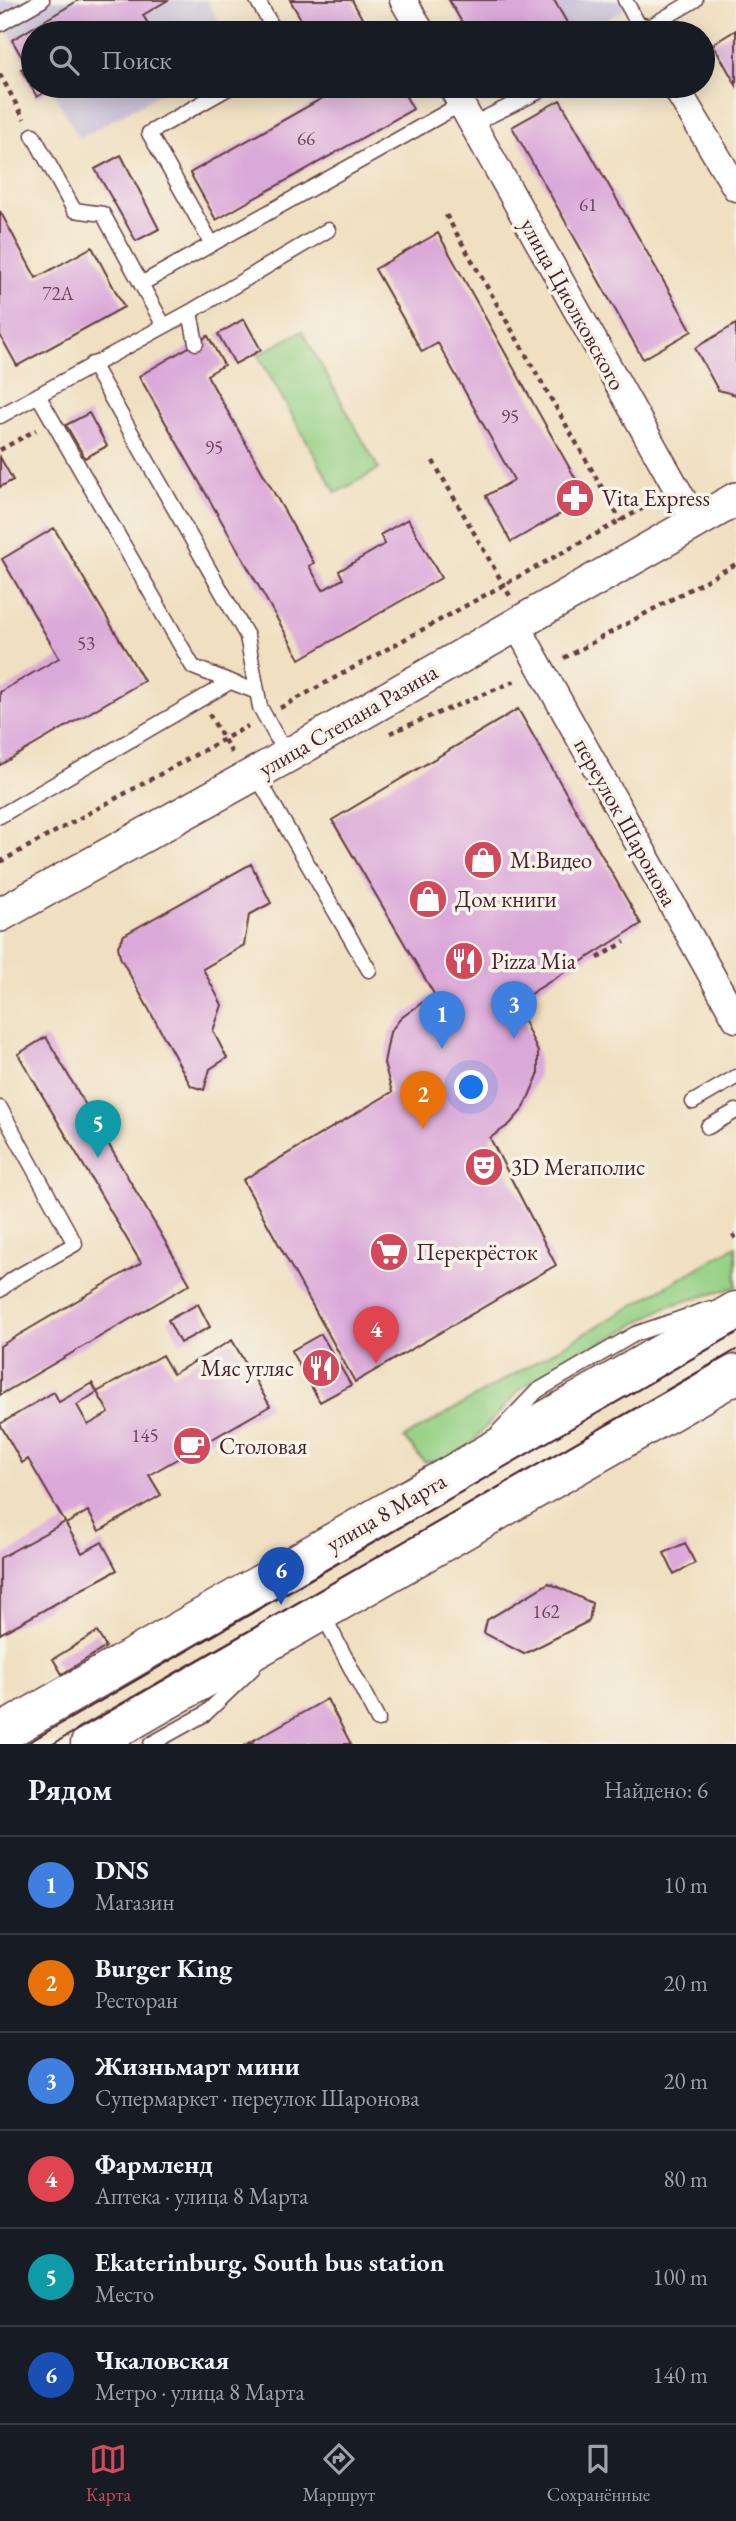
<!DOCTYPE html>
<html lang="ru">
<head>
<meta charset="utf-8">
<style>
	:root { --surface:#171b24; --page:#242831; --text:#f1f3f6; --muted:#9ea1a6; --line:#363941; --accent:#d1495b }
	body { margin:0; font-family:"EB Garamond",serif; background:var(--page); color:var(--text) }
	.you { position:absolute; left:472px; top:1088px; width:24px; height:24px; margin:-18px; border:5px solid #fff; border-radius:50%; background:#1a73e8; box-shadow:0 0 0 10px #1a73e833 }
	.badge { display:grid; place-items:center; width:46px; height:46px; border-radius:50%; background:var(--accent); color:#fff; font-size:23px; font-weight:700 }
	.pin { position:absolute; translate:-50% -58px; filter:drop-shadow(0 2px 4px #0008) }
	.pin::after { content:''; position:absolute; top:37px; width:24px; height:21px; background:inherit; clip-path:polygon(0 0,100% 0,50% 100%) }
	.list { margin:0; padding:0; list-style:none }
	h2 { display:flex; justify-content:space-between; align-items:center; height:91px; margin:0; padding:0 28px; font-size:30px }
	h2 small { font-size:23px; font-weight:400; color:var(--muted) }
	.list li { display:grid; grid-template-columns:46px 1fr auto; gap:21px; align-items:center; box-sizing:border-box; height:98px; padding:0 28px; border-top:2px solid var(--line) }
	.list b { display:block; font-size:26px; white-space:nowrap }
	.list p { margin:0; font-size:23px; white-space:nowrap; color:var(--muted) }
	.list em { font-size:23px; font-style:normal; color:var(--muted) }
	.icon { flex:none; width:38px; height:38px; fill:none; stroke:currentColor; stroke-width:2; stroke-linecap:round; stroke-linejoin:round }
	.map { position:relative; flex:none; width:736px; height:1744px; overflow:hidden }
	.search { position:absolute; background:var(--surface); box-shadow:0 4px 18px #0003; left:21px; right:21px; top:21px; height:77px; display:flex; align-items:center; gap:18px; box-sizing:border-box; padding:0 24px; border-radius:38px; color:var(--muted); font-size:26px }
	.sheet { height:679px; background:var(--surface) }
	nav { display:flex; justify-content:space-around; align-items:center; box-sizing:border-box; height:98px; border-top:2px solid var(--line); background:var(--surface); font-size:19px; color:var(--muted) }
	nav a { display:grid; justify-items:center; gap:4px }
	nav .on { color:var(--accent) }
	.map>svg:first-child { display:block }
	.industrial { fill:#c8bfd8 }
	.green { fill:#94d084; stroke:#6f7858; stroke-width:2 }
	.building { fill:#dba9d9 }
	.lines { fill:none; stroke-linecap:round; stroke-linejoin:round }
	.service-casing { stroke:#633c41; stroke-width:17 }
	.minor-casing { stroke:#633c41; stroke-width:29 }
	.tertiary-casing { stroke:#633c41; stroke-width:36 }
	.secondary-casing { stroke:#633c41; stroke-width:41 }
	.path { stroke:#633c41; stroke-width:4.5; stroke-dasharray:5 5; stroke-linecap:butt }
	.service { stroke:#fff; stroke-width:14 }
	.minor { stroke:#fff; stroke-width:26 }
	.tertiary { stroke:#fff; stroke-width:33 }
	.secondary { stroke:#fff; stroke-width:38 }
	.tram { stroke:#4a1f2b; stroke-width:2 }
	.labels { text-anchor:middle; dominant-baseline:central; stroke-width:7; stroke-linejoin:round; paint-order:stroke }
	.number-label { font-size:19px; fill:#6e4256 }
	.street-label { font-size:23px; fill:#4a1f2b; stroke:#f7f3e8 }
	.poi-label { font-size:23px; fill:#4a1f2b; stroke:#f7f3e8; text-anchor:start }
</style>
</head>
<body>
<div class="map">
<svg width="736" height="1744" viewBox="0 0 736 1744">
	<rect width="100%" height="100%" fill="#f7f3e8"/>
	<filter id="ink" filterUnits="userSpaceOnUse"><feTurbulence type="fractalNoise" baseFrequency=".0143" numOctaves="2"/><feDisplacementMap in="SourceGraphic" scale="14" xChannelSelector="R" yChannelSelector="G"/><feConvolveMatrix kernelMatrix="1 2 1 2 8 2 1 2 1" color-interpolation-filters="sRGB"/></filter>
	<filter id="wash" filterUnits="userSpaceOnUse"><feTurbulence type="fractalNoise" baseFrequency=".00686" numOctaves="4" result="noise"/><feDisplacementMap in="SourceGraphic" scale="28" xChannelSelector="R" yChannelSelector="G"/><feGaussianBlur stdDeviation="1.57" result="paint"/><feColorMatrix in="noise" values="0 0 0 0 0 0 0 0 0 0 0 0 0 0 0 0 0 1.4 0 .05"/><feComposite in="paint" operator="in"/></filter>
	<g filter="url(#wash)">
		<rect width="100%" height="100%" fill="#f0dfc0"/>
		<path class="industrial" d="M 0,0 L 207,0 L 222,27 L 211,33 L 33,33 L 33,86 L 173,86 L 79,139 L 52,89 L 37,97 L 21,69 L 26,65 L 0,16 Z
			M 449,0 L 638,0 L 586,33 L 468,33 Z"/>
		<path class="green" d="M 302,331 L 379,469 L 336,493 L 258,355 Z
			M 736,1246 L 736,1287 L 668,1306 L 521,1388 L 456,1460 L 424,1462 L 404,1438 Z"/>
		<g id="blocks">
			<path class="building" d="M 79,0 L 168,0 L 143,15 L 151,29 L 144,33 L 33,33 L 33,86 L 56,86 L 37,97 L 21,69 L 27,66 L 12,40 Z
				M 290,0 L 352,0 L 370,33 L 309,33 Z
				M 449,0 L 554,0 L 573,33 L 468,33 Z
				M 736,30 L 736,85 L 713,44 Z
				M 339,86 L 400,86 L 413,109 L 216,220 L 190,173 L 340,88 Z
				M 560,100 L 692,331 L 643,359 L 512,127 Z
				M 121,155 L 159,229 L 136,241 L 95,169 Z
				M 0,211 L 36,278 L 92,247 L 124,307 L 17,366 L 0,335 Z
				M 438,233 L 587,499 L 511,542 L 486,496 L 514,480 L 438,343 L 422,352 L 375,269 Z
				M 244,319 L 261,350 L 235,364 L 218,334 Z
				M 736,324 L 736,395 L 718,390 L 695,348 Z
				M 208,336 L 224,365 L 207,375 L 314,563 L 309,566 L 323,590 L 343,579 L 339,571 L 385,544 L 380,535 L 408,519 L 441,578 L 300,659 L 139,376 Z
				M 89,413 L 107,446 L 85,458 L 66,425 Z
				M 0,457 L 13,480 L 0,487 Z
				M 54,528 L 144,681 L 0,765 L 0,692 L 59,658 L 2,559 Z
				M 518,709 L 641,924 L 516,1003 L 538,1052 L 538,1075 L 524,1108 L 510,1124 L 490,1138 L 556,1265 L 355,1382 L 243,1180 L 392,1092 L 384,1063 L 390,1032 L 401,1018 L 434,994 L 332,820 Z
				M 251,864 L 271,903 L 249,915 L 244,945 L 203,969 L 222,1005 L 213,1031 L 227,1058 L 210,1069 L 204,1090 L 191,1086 L 120,957 L 118,946 L 124,935 Z
				M 46,1037 L 190,1284 L 0,1395 L 0,1346 L 141,1263 L 18,1054 Z
				M 198,1304 L 210,1327 L 180,1343 L 168,1320 Z
				M 321,1334 L 351,1385 L 320,1402 L 291,1351 Z
				M 232,1340 L 270,1406 L 149,1475 L 161,1495 L 99,1531 L 88,1511 L 66,1524 L 82,1553 L 102,1542 L 117,1570 L 0,1634 L 0,1558 L 65,1522 L 28,1459 L 22,1463 L 0,1424 L 54,1392 L 59,1402 L 92,1383 L 97,1392 L 77,1405 L 88,1425 L 109,1413 L 97,1392 L 162,1355 L 173,1374 Z
				M 685,1543 L 695,1563 L 674,1574 L 664,1553 Z
				M 549,1583 L 592,1603 L 589,1621 L 524,1654 L 484,1633 L 487,1620 Z
				M 97,1632 L 106,1647 L 62,1674 L 53,1659 Z
				M 327,1699 L 351,1744 L 247,1744 Z"/>
		</g>
	</g>
	<g filter="url(#ink)">
		<use href="#blocks" fill-opacity="0" stroke="#633c41" stroke-width="2"/>
		<g class="lines">
			<g class="service-casing">
				<path id="service" d="M 257,0 L 276,33
					M 625,0 L 642,31
					M 0,24 L 42,0
					M 639,33 L 695,0
					M 473,124 L 550,86
					M 33,135 L 74,210 L 103,214 L 164,326
					M 212,244 L 149,133 L 232,86
					M 141,284 L 461,104
					M 190,312 L 196,343
					M 92,364 L 247,636 L 260,707 L 287,756
					M 38,395 L 193,667 L 257,692
					M 0,416 L 190,312 L 328,230
					M 255,773 L 369,970
					M 0,816 L 230,682
					M 693,1102 L 736,1077
					M 0,1108 L 75,1244 L 13,1279 L 0,1290
					M 708,1127 L 736,1111
					M 499,1431 L 537,1391 L 635,1334 L 708,1309
					M 322,1613 L 378,1720
					M 151,1744 L 205,1714 L 253,1668"/>
			</g>
			<g class="minor-casing">
				<path id="minor" d="M 403,0 L 422,33
					M 642,31 L 644,33
					M 451,86 L 695,521
					M 675,86 L 736,188
					M 516,624 L 736,1019"/>
			</g>
			<g class="tertiary-casing">
				<path id="tertiary" d="M 0,915 L 287,756 L 736,499"/>
			</g>
			<g class="secondary-casing">
				<path id="secondary" d="M 0,1734 L 736,1311
					M 90,1744 L 736,1374"/>
			</g>
			<path class="path" d="M 0,74 L 24,119
				M 446,215 L 621,521
				M 0,450 L 36,430
				M 433,461 L 510,596
				M 564,658 L 736,564
				M 280,708 L 656,501
				M 209,714 L 233,755
				M 390,733 L 518,680
				M 0,862 L 248,726
				M 598,958 L 625,942
				M 733,1234 L 736,1239"/>
			<use href="#service" class="service"/>
			<use href="#minor" class="minor"/>
			<use href="#tertiary" class="tertiary"/>
			<use href="#secondary" class="secondary"/>
			<path class="tram" d="M 26,1744 L 736,1333
				M 53,1744 L 736,1350"/>
		</g>
	</g>
	<defs>
		<g id="pharmacy-disc" transform="scale(2.0125)"><circle r="9.5" fill="#d1495b" stroke="#f7f3e8"/><path d="M-2-6h4v4h4v4h-4v4h-4v-4h-4v-4h4Z" fill="#fff"/></g>
		<g id="shop-disc" transform="scale(2.0125)"><circle r="9.5" fill="#d1495b" stroke="#f7f3e8"/><path d="M-5-2.5h2.3a2.7 3.5 0 0 1 5.4 0H5L5.5 6h-11ZM-1.5-2.5h3a1.5 2.3 0 0 0-3 0Z" fill="#fff"/></g>
		<g id="restaurant-disc" transform="scale(2.0125)"><circle r="9.5" fill="#d1495b" stroke="#f7f3e8"/><path d="M-5-6h1v4h1v-4h1v4h1v-4h1v5L-1.5 .5V6h-2V.5L-5-1ZM5-6V6H3V1.5H1.5Q1.5-4 5-6Z" fill="#fff"/></g>
		<g id="theatre-disc" transform="scale(2.0125)"><circle r="9.5" fill="#d1495b" stroke="#f7f3e8"/><path d="M-5-5.5Q0-4 5-5.5V0Q5 5 0 6Q-5 5-5 0ZM-3.3-2.5H-1v1.5H-3.3ZM1-2.5H3.3v1.5H1ZM-2.8 1Q0 5.5 2.8 1Z" fill="#fff"/></g>
		<g id="supermarket-disc" transform="scale(2.0125)"><circle r="9.5" fill="#d1495b" stroke="#f7f3e8"/><path d="M-6-5.5h2.5l.6 2H6L4.5 2H-2.5L-4.4-4H-6ZM-1.5 3.2a1.3 1.3 0 1 0 .1 0ZM3 3.2a1.3 1.3 0 1 0 .1 0Z" fill="#fff"/></g>
		<g id="cafe-disc" transform="scale(2.0125)"><circle r="9.5" fill="#d1495b" stroke="#f7f3e8"/><path d="M-5.5-4.5H6V0H3Q3 3.5 0 3.5H-2.5Q-5.5 3.5-5.5 0ZM3-3.2v2h1.7v-2ZM-6 4.5H4V6H-6Z" fill="#fff"/></g>
	</defs>
	<g fill-rule="evenodd">
		<use href="#pharmacy-disc" x="575" y="498"/>
		<use href="#shop-disc" x="483" y="860"/>
		<use href="#shop-disc" x="428" y="899"/>
		<use href="#restaurant-disc" x="464" y="961"/>
		<use href="#theatre-disc" x="484" y="1167"/>
		<use href="#supermarket-disc" x="389" y="1252"/>
		<use href="#restaurant-disc" x="321" y="1368"/>
		<use href="#cafe-disc" x="192" y="1446"/>
	</g>
	<g class="labels">
		<g class="number-label">
			<text x="306" y="138">66</text>
			<text x="588" y="204">61</text>
			<text x="58" y="293">72А</text>
			<text x="510" y="416">95</text>
			<text x="214" y="447">95</text>
			<text x="86" y="643">53</text>
			<text x="145" y="1435">145</text>
			<text x="546" y="1611">162</text>
		</g>
		<g class="street-label">
			<text transform="translate(573 304) rotate(61)">улица Циолковского</text>
			<text transform="translate(348 720) rotate(-30)">улица Степана Разина</text>
			<text transform="translate(626 822) rotate(61)">переулок Шаронова</text>
			<text transform="translate(386 1512) rotate(-30)">улица 8 Марта</text>
		</g>
		<g class="poi-label">
			<text x="602" y="498">Vita Express</text>
			<text x="510" y="860">М.Видео</text>
			<text x="455" y="899">Дом книги</text>
			<text x="491" y="961">Pizza Mia</text>
			<text x="511" y="1167">3D Мегаполис</text>
			<text x="416" y="1252">Перекрёсток</text>
			<text x="294" y="1368" text-anchor="end">Мяс угляс</text>
			<text x="219" y="1446">Столовая</text>
		</g>
	</g>
</svg>
<div class="you"></div>
<div class="pin badge" style="left:442px;top:1049px;background:#3f7fe0">1</div>
<div class="pin badge" style="left:423px;top:1129px;background:#e8710a">2</div>
<div class="pin badge" style="left:514px;top:1039px;background:#3f7fe0">3</div>
<div class="pin badge" style="left:376px;top:1364px;background:#e0444e">4</div>
<div class="pin badge" style="left:98px;top:1158px;background:#0f9aa8">5</div>
<div class="pin badge" style="left:281px;top:1605px;background:#1a4fb4">6</div>
<div class="search"><svg class="icon" aria-label="search" viewBox="0 0 24 24"><circle cx="10" cy="10" r="6"/><path d="M15 15l6 6"/></svg>Поиск</div>
</div>
<section class="sheet">
<h2>Рядом<small>Найдено: 6</small></h2>
<ul class="list">
<li><span class="badge" style="background:#3f7fe0">1</span><div><b>DNS</b><p>Магазин</p></div><em>10 m</em></li>
<li><span class="badge" style="background:#e8710a">2</span><div><b>Burger King</b><p>Ресторан</p></div><em>20 m</em></li>
<li><span class="badge" style="background:#3f7fe0">3</span><div><b>Жизньмарт мини</b><p>Супермаркет · переулок Шаронова</p></div><em>20 m</em></li>
<li><span class="badge" style="background:#e0444e">4</span><div><b>Фармленд</b><p>Аптека · улица 8 Марта</p></div><em>80 m</em></li>
<li><span class="badge" style="background:#0f9aa8">5</span><div><b>Ekaterinburg. South bus station</b><p>Место</p></div><em>100 m</em></li>
<li><span class="badge" style="background:#1a4fb4">6</span><div><b>Чкаловская</b><p>Метро · улица 8 Марта</p></div><em>140 m</em></li>
</ul>
</section>
<nav>
<a class="on"><svg class="icon" aria-label="map" viewBox="0 0 24 24"><path d="M3 6l6-2 6 2 6-2v14l-6 2-6-2-6 2zM9 4v14M15 6v14"/></svg>Карта</a>
<a><svg class="icon" aria-label="directions" viewBox="0 0 24 24"><path d="M12 3l9 9-9 9-9-9zM9 14v-3h6M13 9l2 2-2 2"/></svg>Маршрут</a>
<a><svg class="icon" aria-label="saved" viewBox="0 0 24 24"><path d="M7 4h10v16l-5-4-5 4z"/></svg>Сохранённые</a>
</nav>
</body>
</html>
